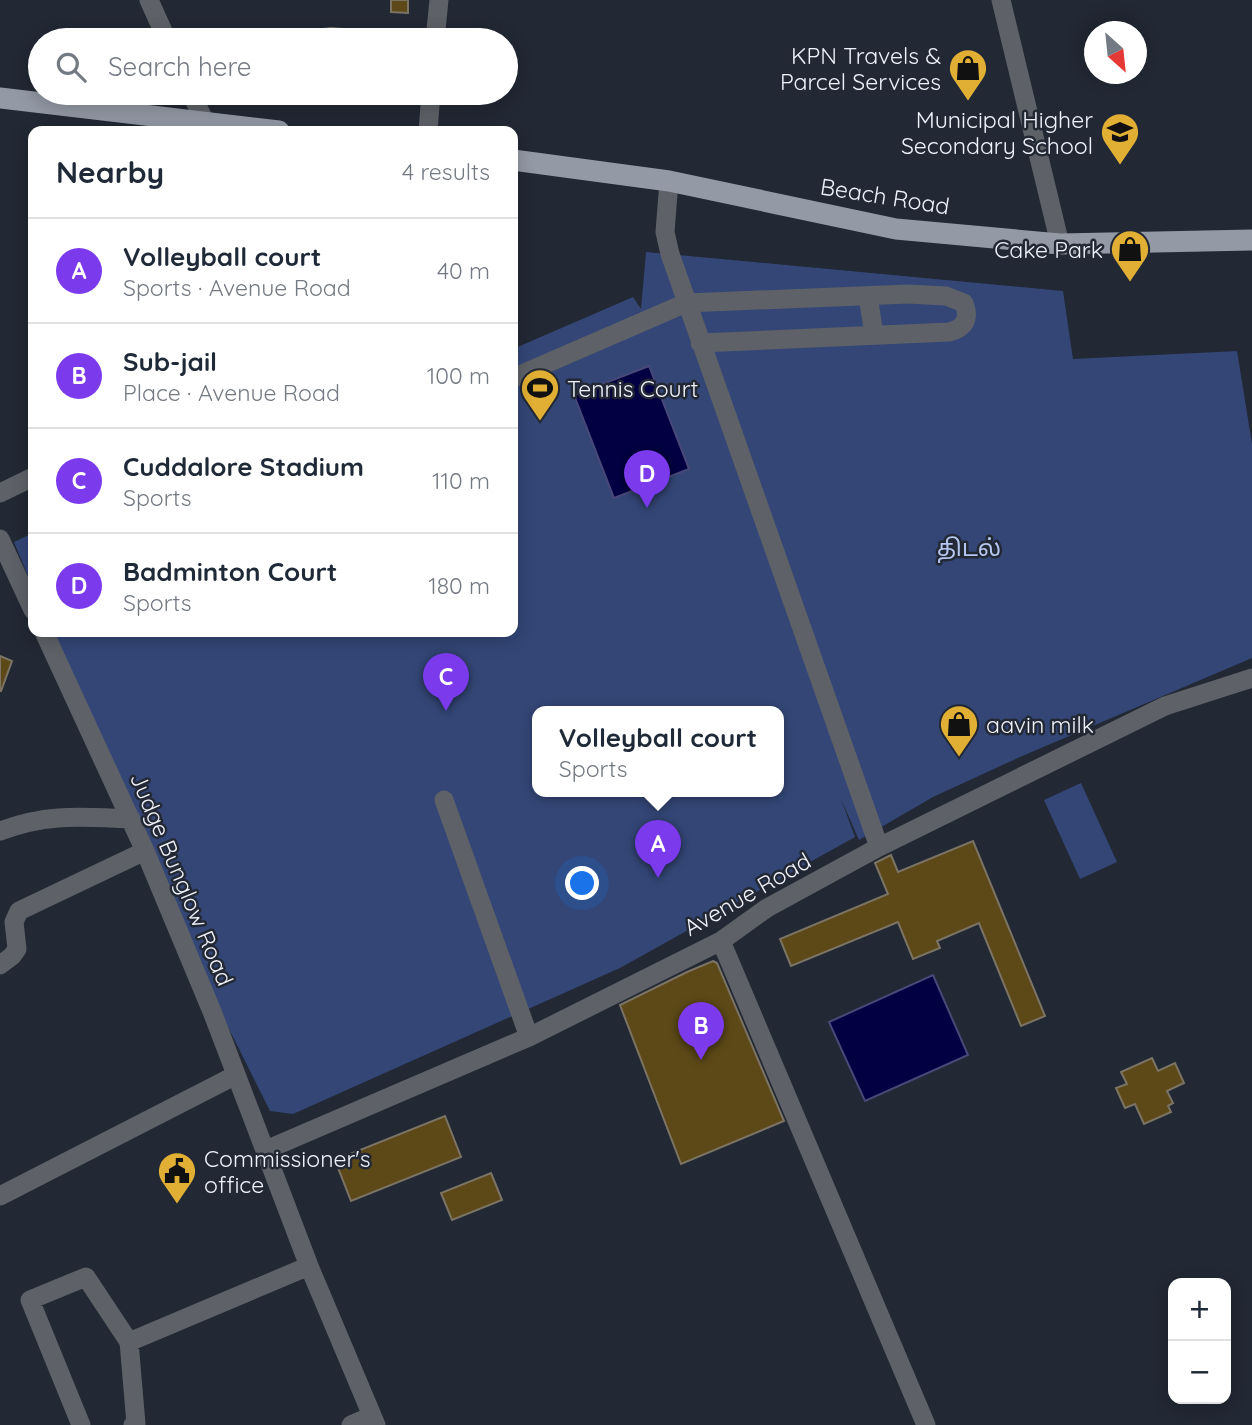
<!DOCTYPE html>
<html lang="en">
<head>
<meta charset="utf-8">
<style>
	:root { --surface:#fff; --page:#f2f2f3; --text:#1f2937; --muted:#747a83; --line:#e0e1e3; --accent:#7c3aed }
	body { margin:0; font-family:Quicksand,"Noto Sans Tamil",sans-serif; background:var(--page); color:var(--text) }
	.controls { position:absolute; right:21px; bottom:21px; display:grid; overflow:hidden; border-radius:14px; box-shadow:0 4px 18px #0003 }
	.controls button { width:63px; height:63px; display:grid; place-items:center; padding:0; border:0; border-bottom:2px solid var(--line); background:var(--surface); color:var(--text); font:35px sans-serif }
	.compass { position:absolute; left:1084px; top:21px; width:63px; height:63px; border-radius:50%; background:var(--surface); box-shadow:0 4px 18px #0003; rotate:153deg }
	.you { position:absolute; left:583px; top:884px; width:24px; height:24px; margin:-18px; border:5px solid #fff; border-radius:50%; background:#1a73e8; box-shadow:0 0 0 10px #1a73e833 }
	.badge { display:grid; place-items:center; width:46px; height:46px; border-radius:50%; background:var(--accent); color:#fff; font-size:23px; font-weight:700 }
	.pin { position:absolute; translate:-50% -58px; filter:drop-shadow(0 2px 4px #0008) }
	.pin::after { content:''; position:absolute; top:37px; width:24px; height:21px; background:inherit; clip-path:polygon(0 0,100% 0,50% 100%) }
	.popup { position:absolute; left:532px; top:706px; width:252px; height:91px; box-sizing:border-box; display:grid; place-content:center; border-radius:14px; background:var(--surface); filter:drop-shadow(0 2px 5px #0005); font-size:23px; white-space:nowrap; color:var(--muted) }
	.popup b { font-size:26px; color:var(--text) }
	.popup::after { content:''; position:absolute; left:50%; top:100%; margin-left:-14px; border:14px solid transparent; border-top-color:var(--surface) }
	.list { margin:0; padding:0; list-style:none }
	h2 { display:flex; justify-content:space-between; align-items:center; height:91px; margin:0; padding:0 28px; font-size:30px }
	h2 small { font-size:23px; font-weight:400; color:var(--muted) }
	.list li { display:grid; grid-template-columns:46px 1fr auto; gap:21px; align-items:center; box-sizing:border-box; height:105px; padding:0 28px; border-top:2px solid var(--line) }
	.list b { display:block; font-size:26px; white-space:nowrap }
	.list p { margin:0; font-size:23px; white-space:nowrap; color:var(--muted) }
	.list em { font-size:23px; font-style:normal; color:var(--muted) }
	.icon { flex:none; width:38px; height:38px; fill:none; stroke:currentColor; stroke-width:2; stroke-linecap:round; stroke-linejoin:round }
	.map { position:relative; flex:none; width:1252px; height:1425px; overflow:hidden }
	.search { position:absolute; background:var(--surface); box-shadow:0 4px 18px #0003; left:28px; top:28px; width:490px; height:77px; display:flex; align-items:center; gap:18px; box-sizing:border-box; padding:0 24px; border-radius:38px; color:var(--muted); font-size:26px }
	.panel { position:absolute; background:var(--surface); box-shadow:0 4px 18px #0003; left:28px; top:126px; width:490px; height:511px; border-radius:14px }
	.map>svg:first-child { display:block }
	.green { fill:#334676; fill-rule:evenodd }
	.water { fill:#020042; stroke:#494979; stroke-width:2 }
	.building { fill:#5d4917; stroke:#7b7465; stroke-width:2 }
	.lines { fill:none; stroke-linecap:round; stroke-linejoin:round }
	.minor { stroke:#5e6167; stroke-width:19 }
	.major { stroke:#9399a5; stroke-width:21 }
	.labels { text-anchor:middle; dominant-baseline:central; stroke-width:5; stroke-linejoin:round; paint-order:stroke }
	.poi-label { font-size:23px; fill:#eef2fa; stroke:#222834; text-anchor:end }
	.street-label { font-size:23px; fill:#eef2fa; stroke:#222834 }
	.park-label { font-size:23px; fill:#b5c7ef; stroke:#222834 }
</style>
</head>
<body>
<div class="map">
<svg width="1252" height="1425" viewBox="0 0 1252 1425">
	<rect width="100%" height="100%" fill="#222834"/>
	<path class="green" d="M 646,252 L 1063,291 L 1073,359 L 1237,351 L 1252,444 L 1252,658 L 1020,757 L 933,797 L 859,840 L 841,799 L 855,837 L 620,968 L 293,1114 L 270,1111 L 181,933 L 52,632 L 513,632 L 513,349 L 633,297 L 641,309 ZM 537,712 L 779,712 L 779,792 L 537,792 Z
		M 33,533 L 33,588 L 14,542 Z
		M 1081,783 L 1117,862 L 1080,879 L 1044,800 Z"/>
	<path class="water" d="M 649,366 L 689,469 L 614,498 L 574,395 Z
		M 933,975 L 968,1055 L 865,1101 L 829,1022 Z"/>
	<path class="building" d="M 391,0 L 408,0 L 408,13 L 391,12 Z
		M 331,28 L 380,32 L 380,40 L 293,40 L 292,33 Z
		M 0,656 L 12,661 L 1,691 L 0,691 Z
		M 973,841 L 1045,1016 L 1021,1026 L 979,923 L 937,941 L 940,948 L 913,959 L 898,922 L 791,966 L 780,939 L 888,894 L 875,863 L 891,855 L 898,872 Z
		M 713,961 L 717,963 L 784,1121 L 681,1164 L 620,1005 L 687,972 Z
		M 1152,1058 L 1158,1071 L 1175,1063 L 1184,1083 L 1167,1091 L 1173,1103 L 1168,1106 L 1171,1112 L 1144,1124 L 1135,1104 L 1125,1108 L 1116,1088 L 1127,1084 L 1121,1072 Z
		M 445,1116 L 461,1157 L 351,1201 L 335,1160 Z
		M 491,1173 L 502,1200 L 452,1220 L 441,1193 Z"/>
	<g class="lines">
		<path class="minor" d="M 149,0 L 167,40
			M 1001,0 L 1060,244
			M 435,40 L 439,0
			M 191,93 L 205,122
			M 428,131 L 431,93
			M 669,181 L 665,232 L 670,254 L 879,847
			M 868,296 L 874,335
			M 513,378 L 686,303 L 908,294 L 946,296 L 964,303 C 970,319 965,328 949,332 L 700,343
			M 0,493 L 33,477
			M 0,539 L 33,610
			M 44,632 L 145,851 L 213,1014 L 309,1266 L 376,1425
			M 444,800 L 529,1037
			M 0,831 C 48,813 81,817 131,819
			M 721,941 L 926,1425
			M 0,965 L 12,956 L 17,949 L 14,922 L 19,911 L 145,851
			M 266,1150 L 529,1037 L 721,941 L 767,908 L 879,847 L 1165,706 L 1252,678
			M 0,1196 L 236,1075
			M 129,1342 L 309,1266
			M 81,1425 L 30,1300 L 86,1277 L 129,1342 L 136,1424 L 133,1425
			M 351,1425 L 372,1416"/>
		<path class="major" d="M 0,98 L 279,131
			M 513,160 L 669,181 L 896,229 L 1060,244 L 1252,240"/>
	</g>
	<defs>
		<g id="shop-pin" transform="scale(2.0125)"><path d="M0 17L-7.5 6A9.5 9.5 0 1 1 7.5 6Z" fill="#e1af34" stroke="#222834"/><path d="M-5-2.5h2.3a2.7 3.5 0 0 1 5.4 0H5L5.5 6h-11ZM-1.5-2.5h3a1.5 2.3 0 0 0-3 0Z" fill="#111"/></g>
		<g id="school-pin" transform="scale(2.0125)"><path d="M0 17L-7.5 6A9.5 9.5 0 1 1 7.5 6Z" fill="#e1af34" stroke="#222834"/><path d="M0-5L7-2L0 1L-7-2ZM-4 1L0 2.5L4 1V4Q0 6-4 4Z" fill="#111"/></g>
		<g id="stadium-pin" transform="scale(2.0125)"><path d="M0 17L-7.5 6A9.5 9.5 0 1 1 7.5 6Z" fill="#e1af34" stroke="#222834"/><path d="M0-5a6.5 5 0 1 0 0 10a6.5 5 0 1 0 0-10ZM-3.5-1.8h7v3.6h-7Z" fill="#111"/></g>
		<g id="civic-pin" transform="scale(2.0125)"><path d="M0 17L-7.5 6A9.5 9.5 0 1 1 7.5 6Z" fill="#e1af34" stroke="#222834"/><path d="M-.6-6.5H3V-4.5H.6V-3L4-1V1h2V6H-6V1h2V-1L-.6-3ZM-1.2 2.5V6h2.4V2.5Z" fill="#111"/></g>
	</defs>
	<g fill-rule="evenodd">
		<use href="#shop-pin" x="968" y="68"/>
		<use href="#school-pin" x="1120" y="132"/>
		<use href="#shop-pin" x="1130" y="249"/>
		<use href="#stadium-pin" x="540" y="388"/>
		<use href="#shop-pin" x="959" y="724"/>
		<use href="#civic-pin" x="177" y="1171"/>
	</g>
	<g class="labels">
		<g class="poi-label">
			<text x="941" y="55">KPN Travels &amp;<tspan x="941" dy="26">Parcel Services</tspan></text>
			<text x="1093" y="119">Municipal Higher<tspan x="1093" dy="26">Secondary School</tspan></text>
			<text x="1103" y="249">Cake Park</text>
			<text x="567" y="388" text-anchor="start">Tennis Court</text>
			<text x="986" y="724" text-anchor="start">aavin milk</text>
			<text x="204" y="1158" text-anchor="start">Commissioner's<tspan x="204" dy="26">office</tspan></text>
		</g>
		<g class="street-label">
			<text transform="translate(885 196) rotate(9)">Beach Road</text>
			<text transform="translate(182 879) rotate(67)">Judge Bunglow Road</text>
			<text transform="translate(747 894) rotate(-30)">Avenue Road</text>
		</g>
		<g class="park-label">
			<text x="969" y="547">திடல்</text>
		</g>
	</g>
</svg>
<div class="controls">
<button>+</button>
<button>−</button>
</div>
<svg class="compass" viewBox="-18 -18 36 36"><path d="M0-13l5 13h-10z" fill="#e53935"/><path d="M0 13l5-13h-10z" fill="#747a83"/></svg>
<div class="you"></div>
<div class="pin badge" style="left:658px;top:878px">A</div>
<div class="popup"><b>Volleyball court</b>Sports</div>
<div class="pin badge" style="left:701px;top:1060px">B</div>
<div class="pin badge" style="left:446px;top:711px">C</div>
<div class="pin badge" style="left:647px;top:508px">D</div>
<div class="search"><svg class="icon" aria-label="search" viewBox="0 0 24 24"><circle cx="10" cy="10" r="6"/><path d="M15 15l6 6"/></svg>Search here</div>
<section class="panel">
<h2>Nearby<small>4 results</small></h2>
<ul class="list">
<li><span class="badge">A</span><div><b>Volleyball court</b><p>Sports · Avenue Road</p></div><em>40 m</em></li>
<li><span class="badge">B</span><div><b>Sub-jail</b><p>Place · Avenue Road</p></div><em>100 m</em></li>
<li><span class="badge">C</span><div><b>Cuddalore Stadium</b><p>Sports</p></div><em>110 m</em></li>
<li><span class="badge">D</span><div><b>Badminton Court</b><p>Sports</p></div><em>180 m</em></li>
</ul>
</section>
</div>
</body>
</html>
